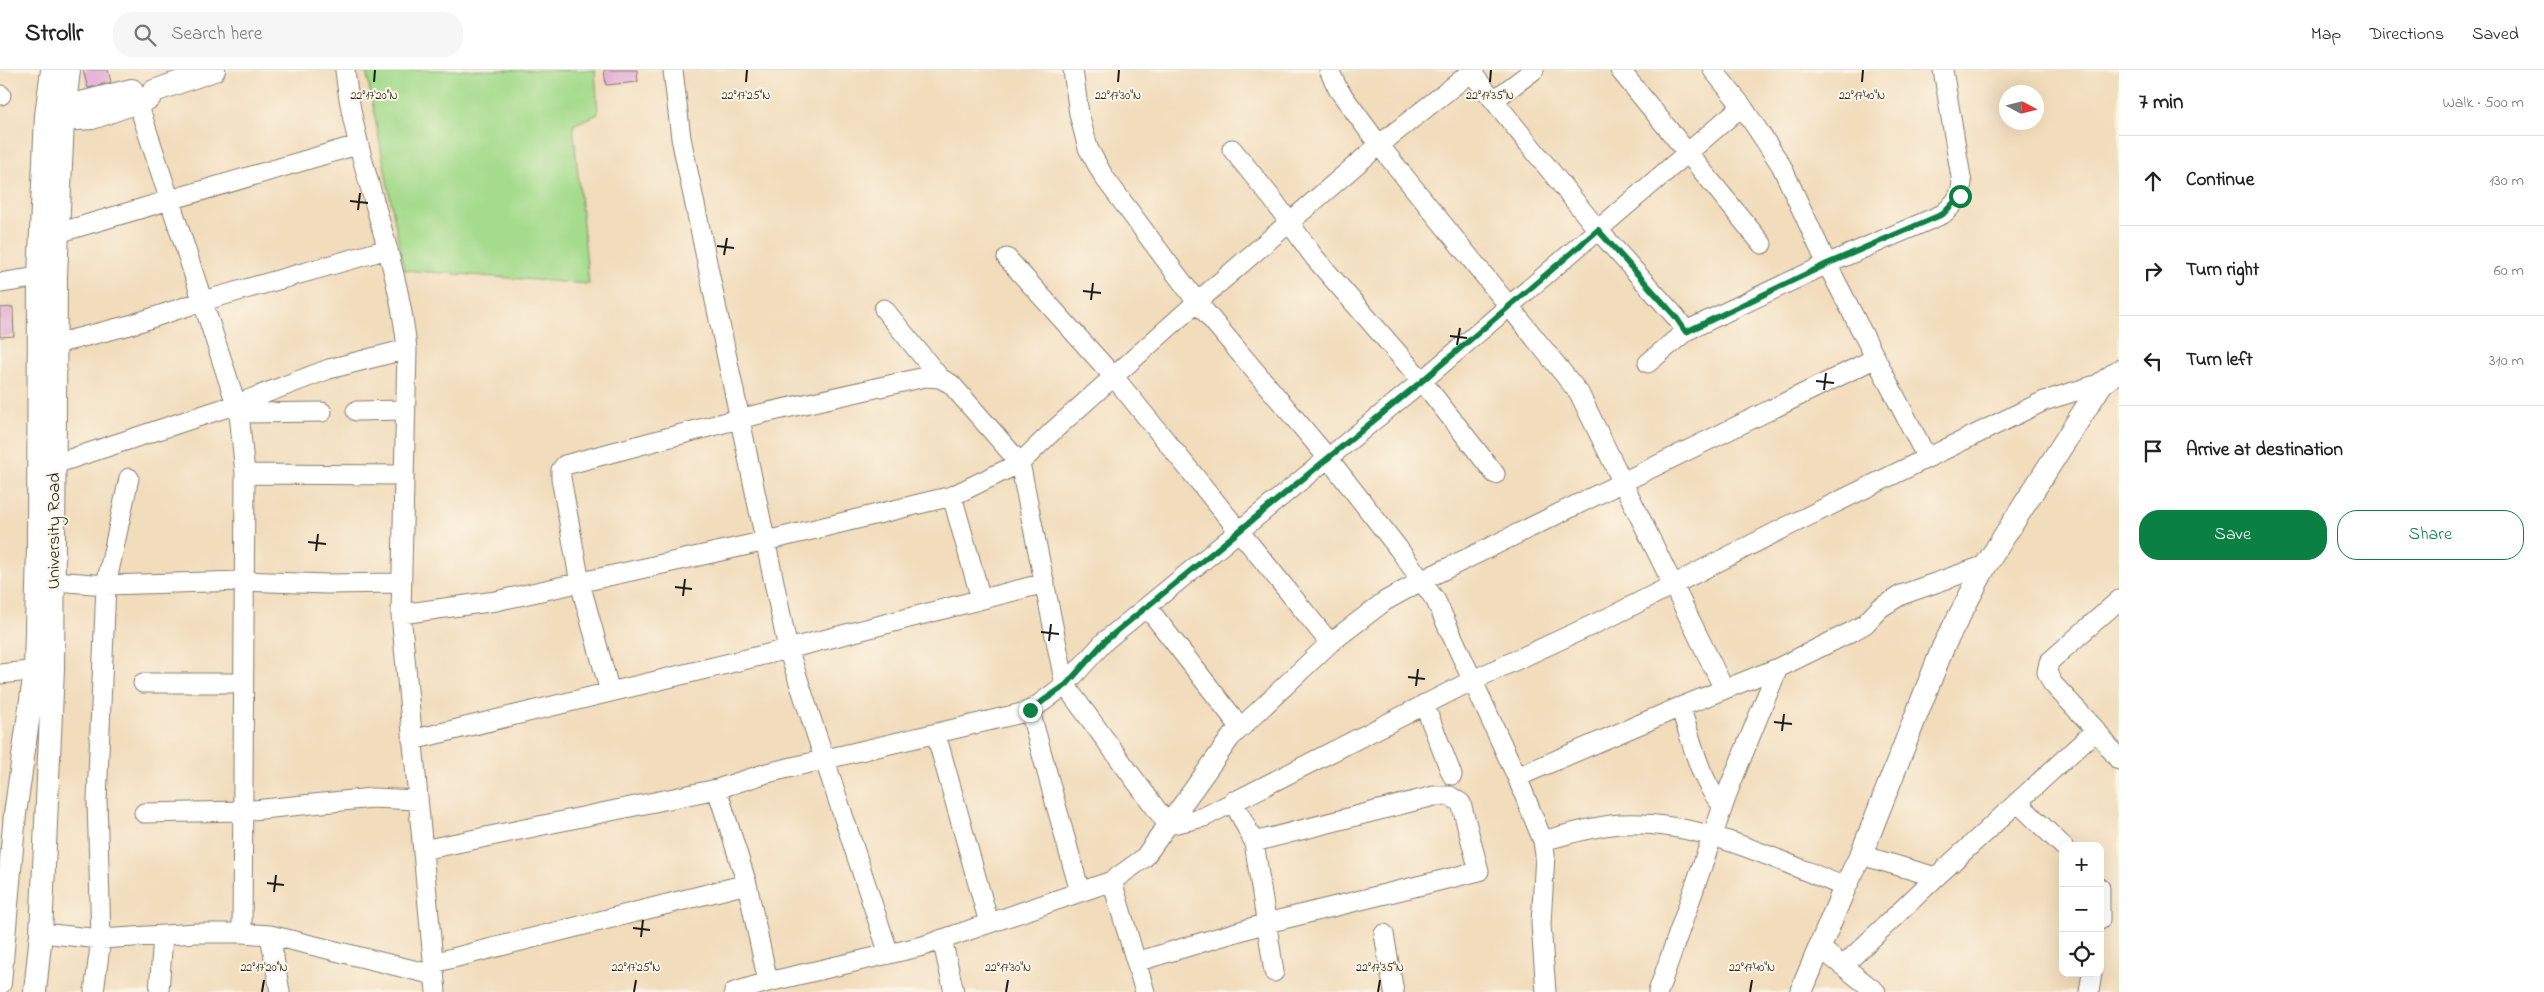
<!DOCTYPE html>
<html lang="en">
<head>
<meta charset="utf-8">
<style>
	:root { --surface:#fff; --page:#f6f6f6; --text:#222; --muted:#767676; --line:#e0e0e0; --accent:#0b8043 }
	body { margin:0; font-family:"Indie Flower",sans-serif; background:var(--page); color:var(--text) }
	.controls { position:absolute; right:15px; bottom:15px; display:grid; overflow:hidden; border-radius:10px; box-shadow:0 5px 20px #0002 }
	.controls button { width:45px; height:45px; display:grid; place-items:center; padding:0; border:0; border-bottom:1px solid var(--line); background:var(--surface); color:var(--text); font:25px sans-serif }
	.compass { position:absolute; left:1999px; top:15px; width:45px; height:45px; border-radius:50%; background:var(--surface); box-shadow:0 5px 20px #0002; rotate:97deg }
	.stop { position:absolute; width:15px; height:15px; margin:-11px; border:4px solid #0b8043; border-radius:50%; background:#fff }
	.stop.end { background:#0b8043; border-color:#fff; box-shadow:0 1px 5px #0008 }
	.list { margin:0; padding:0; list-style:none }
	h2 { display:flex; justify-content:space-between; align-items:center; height:65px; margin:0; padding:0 20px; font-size:21px }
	h2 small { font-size:16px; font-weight:400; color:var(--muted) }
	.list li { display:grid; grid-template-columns:32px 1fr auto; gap:15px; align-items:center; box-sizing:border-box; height:90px; padding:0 20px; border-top:1px solid var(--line) }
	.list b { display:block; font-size:19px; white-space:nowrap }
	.list em { font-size:16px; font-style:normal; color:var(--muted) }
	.actions { display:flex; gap:10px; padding:15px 20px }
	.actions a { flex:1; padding:11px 0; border:1px solid var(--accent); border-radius:20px; text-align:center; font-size:18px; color:var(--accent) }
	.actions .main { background:var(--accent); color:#fff }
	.icon { flex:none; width:28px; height:28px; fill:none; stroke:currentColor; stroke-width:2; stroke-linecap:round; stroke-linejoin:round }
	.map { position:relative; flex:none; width:2119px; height:922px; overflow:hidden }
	header { display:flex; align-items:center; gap:30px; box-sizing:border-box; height:70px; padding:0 25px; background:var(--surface); border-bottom:1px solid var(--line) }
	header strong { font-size:24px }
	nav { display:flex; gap:28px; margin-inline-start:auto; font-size:18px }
	.search { width:350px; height:45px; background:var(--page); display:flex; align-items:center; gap:12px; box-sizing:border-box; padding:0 18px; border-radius:20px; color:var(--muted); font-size:19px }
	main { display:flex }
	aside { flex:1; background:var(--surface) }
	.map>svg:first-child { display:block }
	.green { fill:#a4db8c; stroke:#607c54 }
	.building { fill:#e2a7d3 }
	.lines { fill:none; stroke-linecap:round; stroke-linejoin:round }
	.minor-casing { stroke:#867c6c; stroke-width:21 }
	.tertiary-casing { stroke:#867c6c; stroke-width:24 }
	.minor { stroke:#fff; stroke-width:19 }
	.tertiary { stroke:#fff; stroke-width:22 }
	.route { stroke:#0b8043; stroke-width:6 }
	.ticks { fill:none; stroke:#1c1c1c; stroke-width:2 }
	.labels { text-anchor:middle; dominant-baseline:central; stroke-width:4; stroke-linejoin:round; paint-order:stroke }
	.street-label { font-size:18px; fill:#1c1c1c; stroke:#fcf5e5 }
	.ticks-label { font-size:12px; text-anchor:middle; fill:#1c1c1c; stroke:#fcf5e5; stroke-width:4; stroke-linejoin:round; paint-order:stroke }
</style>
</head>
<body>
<header>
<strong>Strollr</strong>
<div class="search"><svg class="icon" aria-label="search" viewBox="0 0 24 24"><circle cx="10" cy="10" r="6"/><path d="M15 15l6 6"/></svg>Search here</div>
<nav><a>Map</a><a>Directions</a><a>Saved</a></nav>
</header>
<main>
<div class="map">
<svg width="2119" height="922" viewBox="0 0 2119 922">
	<rect width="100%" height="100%" fill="#fcf5e5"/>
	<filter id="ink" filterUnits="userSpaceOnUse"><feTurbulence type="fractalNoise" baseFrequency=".02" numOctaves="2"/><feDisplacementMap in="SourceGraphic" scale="10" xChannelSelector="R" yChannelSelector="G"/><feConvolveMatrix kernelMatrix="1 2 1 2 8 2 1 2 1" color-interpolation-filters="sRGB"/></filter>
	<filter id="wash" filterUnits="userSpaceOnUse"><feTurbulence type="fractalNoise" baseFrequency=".0096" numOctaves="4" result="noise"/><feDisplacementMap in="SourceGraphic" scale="20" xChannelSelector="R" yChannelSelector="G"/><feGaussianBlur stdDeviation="1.12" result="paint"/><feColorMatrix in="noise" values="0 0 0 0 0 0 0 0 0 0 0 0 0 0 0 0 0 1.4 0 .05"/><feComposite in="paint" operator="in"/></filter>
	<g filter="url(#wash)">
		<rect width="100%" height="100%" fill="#f1dcbb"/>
		<path class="green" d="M 366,0 L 595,0 L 598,44 L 573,55 L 589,214 L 404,200 Z"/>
		<g id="blocks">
			<path class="building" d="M 83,0 L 108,0 L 111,12 L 88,18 Z
				M 604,0 L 637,0 L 638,12 L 606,15 Z
				M 13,237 L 14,266 L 0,267 L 0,238 Z"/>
		</g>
	</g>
	<g filter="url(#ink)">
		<use href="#blocks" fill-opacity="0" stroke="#867c6c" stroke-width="1"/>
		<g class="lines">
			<g class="minor-casing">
				<path id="minor" d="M 345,0 C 355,95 398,183 407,279 L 401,544 L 436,922
					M 673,0 L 681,68 L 788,579 L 889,884
					M 1073,0 L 1079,44 L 1088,78 L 1104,107 L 1197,232 L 1328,388 L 1398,478 L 1436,531 L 1517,707 L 1543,771 L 1545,785 L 1541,854 L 1546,922
					M 1329,0 L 1338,19 L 1379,75 L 1579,323 L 1724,619
					M 1620,0 L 1762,174
					M 1713,0 L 1742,36 L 1781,95 L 1827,194 L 1927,388
					M 1471,2 L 1598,160 L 1675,246 L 1686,261 L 1827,194 L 1943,144 C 1954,134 1960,128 1962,113 L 1943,0
					M 0,25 L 1,25
					M 1494,30 L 1534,0
					M 1232,79 L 1274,131 L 1314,187 L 1422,311 L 1495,404
					M 58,163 L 357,75
					M 1007,188 L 1114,307 L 1330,573
					M 0,213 L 39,207
					M 884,239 L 940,308
					M 55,274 L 130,255 L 203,231 L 388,179
					M 1648,293 L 1686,261
					M 356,341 L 405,340
					M 239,343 L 322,342
					M 55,394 L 237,334 L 329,299 L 407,279
					M 245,404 L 404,405
					M 952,426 L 981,529
					M 55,511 L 106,515 L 243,511 L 327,514 L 400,513
					M 2119,530 L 2049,592 L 2047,602 L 2052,613 L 2096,660 L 2119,690
					M 1147,537 L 1241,658
					M 401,544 L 496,531 L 766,471 L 952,426 L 1020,393 L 1054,360 L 1197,232 L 1379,75 L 1474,0
					M 0,604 L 49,599
					M 143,613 L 243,613
					M 610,622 L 580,513 L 561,408 L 561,400 L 565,395 L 742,348 L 925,307 L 940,308 L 951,314 L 1020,393 L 1065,615 L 1168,755 L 1204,747 L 1473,610 L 1616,544 L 1782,459 L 2044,331 L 2102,313
					M 1424,634 L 1452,705
					M 1680,637 C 1692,669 1699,711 1723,736
					M 1030,641 L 1080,822
					M 936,664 L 989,853
					M 412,670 L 788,579 L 1045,513
					M 1517,707 L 1680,637 L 1778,598
					M 717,719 L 747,814 L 768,912
					M 1233,731 L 1254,772 L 1274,902
					M 2017,732 L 2063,776
					M 144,743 L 243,741 L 372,728 L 418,730
					M 1543,771 C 1568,764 1595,756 1621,754 C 1700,750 1774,789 1845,817
					M 423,780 L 717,719 L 767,703 L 1030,641 L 1065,615 L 1105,571 L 1422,311 L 1742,36
					M 1861,785 L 1936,807 L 2096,660
					M 1112,811 L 1145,922
					M 2100,818 L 2100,850
					M 41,863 L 101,869 L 196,863 L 242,863 L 245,404 L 239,343 L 138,33
					M 242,863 L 270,865 L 434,905
					M 1384,864 L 1394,922
					M 270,865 L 280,922
					M 942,869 L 954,922
					M 1820,878 L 1876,922
					M 1136,892 L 1267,853 L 1479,801 L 1461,733 L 1450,726 L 1434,726 L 1254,772
					M 433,893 L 747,814
					M 1843,896 L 1936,807
					M 94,922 L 101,869 L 97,730 L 106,515 L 129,408
					M 159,922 L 163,866
					M 734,922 L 768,912 L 923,876 L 1112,811 L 1144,788 L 1231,667 L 1330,573 L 1385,531 L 1421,511 L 1876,288
					M 1658,922 L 1730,716 L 1778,598 L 1851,562 L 1865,554 L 1880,538 L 1901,525 L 1986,495
					M 2089,922 L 2092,903"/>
			</g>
			<g class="tertiary-casing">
				<path id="tertiary" d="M 154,21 L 214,0
					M 50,33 L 81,33 L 132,20
					M 48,51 L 92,48 L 149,28 L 154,21
					M 0,913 L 15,744 L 35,601 L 38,477 L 39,207 L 46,45 L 52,0
					M 35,922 L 41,863 L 53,599 L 56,206 L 63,51 L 69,0
					M 1801,922 L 1845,817 L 1861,785 L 1944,575 L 1986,495 L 2102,313 L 2119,301"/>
			</g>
			<use href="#minor" class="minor"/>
			<use href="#tertiary" class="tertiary"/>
		</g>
	</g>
	<g class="lines" filter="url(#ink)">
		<path class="route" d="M 1030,640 L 1066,615 L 1105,571 L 1422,311 L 1598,160 L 1675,246 L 1686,262 L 1827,194 L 1943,144 L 1960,126"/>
	</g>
	<path class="ticks" d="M 374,12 L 375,0M 746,12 L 747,0M 1118,12 L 1119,0M 1490,12 L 1491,0M 1862,12 L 1863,0M 350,131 L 368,133M 358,140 L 360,123M 717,176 L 734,178M 724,185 L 727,168M 1083,221 L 1101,223M 1091,230 L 1093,213M 1450,266 L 1467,268M 1457,275 L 1460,258M 1816,311 L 1834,313M 1824,320 L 1826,303M 308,472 L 326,474M 316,481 L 318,464M 675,517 L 692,519M 683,526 L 685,509M 1041,562 L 1059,564M 1049,571 L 1051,554M 1408,607 L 1425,609M 1416,616 L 1418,599M 1774,652 L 1792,654M 1782,661 L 1784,644M 267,813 L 284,815M 274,822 L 276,805M 633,858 L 650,860M 641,867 L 643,850M 262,922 L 264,910M 634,922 L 636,910M 1006,922 L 1008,910M 1378,922 L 1380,910M 1750,922 L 1752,910"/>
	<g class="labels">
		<g class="street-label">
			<text transform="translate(55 461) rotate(-90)">University Road</text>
		</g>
	</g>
	<g class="ticks-label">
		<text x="374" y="29">22°17'20"N</text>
		<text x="746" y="29">22°17'25"N</text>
		<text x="1118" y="29">22°17'30"N</text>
		<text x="1490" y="29">22°17'35"N</text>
		<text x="1862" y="29">22°17'40"N</text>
		<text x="264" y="901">22°17'20"N</text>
		<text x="636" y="901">22°17'25"N</text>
		<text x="1008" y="901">22°17'30"N</text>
		<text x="1380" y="901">22°17'35"N</text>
		<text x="1752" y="901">22°17'40"N</text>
	</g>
</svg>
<div class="controls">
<button>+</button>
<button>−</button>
<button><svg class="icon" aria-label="locate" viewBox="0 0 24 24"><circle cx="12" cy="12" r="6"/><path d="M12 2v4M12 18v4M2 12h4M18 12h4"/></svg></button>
</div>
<svg class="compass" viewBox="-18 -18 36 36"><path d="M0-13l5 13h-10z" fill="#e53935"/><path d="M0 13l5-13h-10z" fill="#767676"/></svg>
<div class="stop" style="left:1960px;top:126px"></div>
<div class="stop end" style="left:1030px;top:640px"></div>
</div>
<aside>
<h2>7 min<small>Walk · 500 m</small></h2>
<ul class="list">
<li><svg class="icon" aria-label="ahead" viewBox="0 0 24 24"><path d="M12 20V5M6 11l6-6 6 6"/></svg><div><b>Continue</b></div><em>130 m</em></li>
<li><svg class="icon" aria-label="right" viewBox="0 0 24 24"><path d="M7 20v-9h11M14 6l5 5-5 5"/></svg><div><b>Turn right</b></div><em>60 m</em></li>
<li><svg class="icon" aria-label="left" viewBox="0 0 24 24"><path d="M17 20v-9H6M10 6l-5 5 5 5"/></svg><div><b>Turn left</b></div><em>310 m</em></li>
<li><svg class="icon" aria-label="arrive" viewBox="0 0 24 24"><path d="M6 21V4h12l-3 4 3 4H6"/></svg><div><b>Arrive at destination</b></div></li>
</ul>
<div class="actions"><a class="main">Save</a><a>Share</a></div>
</aside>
</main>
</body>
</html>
